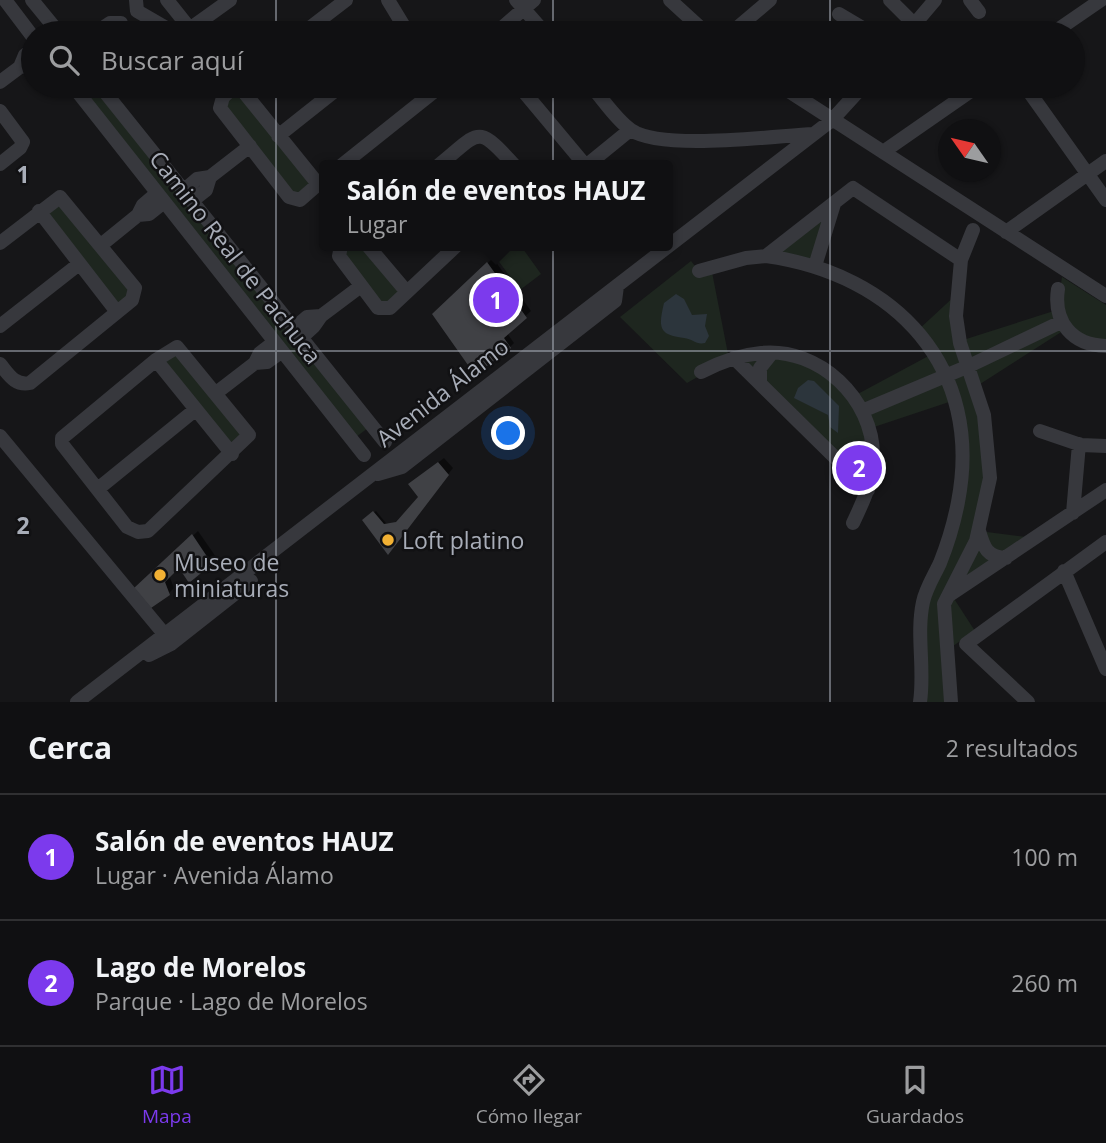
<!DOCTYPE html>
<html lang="es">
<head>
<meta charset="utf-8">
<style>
	:root { --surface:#101012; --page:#1e1e20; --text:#f1f3f6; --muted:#9c9d9f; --line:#303032; --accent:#7c3aed }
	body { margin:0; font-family:"Open Sans",sans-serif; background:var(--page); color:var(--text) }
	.compass { position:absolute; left:938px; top:119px; width:63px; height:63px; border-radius:50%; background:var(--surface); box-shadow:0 2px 5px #0004; rotate:304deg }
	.you { position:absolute; left:509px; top:434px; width:24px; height:24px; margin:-18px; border:5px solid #fff; border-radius:50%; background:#1a73e8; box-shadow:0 0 0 10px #1a73e833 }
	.badge { display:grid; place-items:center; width:46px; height:46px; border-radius:50%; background:var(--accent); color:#fff; font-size:23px; font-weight:700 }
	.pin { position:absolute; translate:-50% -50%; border:4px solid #fff; box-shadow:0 2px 7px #0006 }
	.popup { position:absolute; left:319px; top:160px; width:354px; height:91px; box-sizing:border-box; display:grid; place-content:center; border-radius:7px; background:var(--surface); filter:drop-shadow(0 2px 5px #0005); font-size:23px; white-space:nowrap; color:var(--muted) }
	.popup b { font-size:26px; color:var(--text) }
	.popup::after { content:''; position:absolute; left:50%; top:100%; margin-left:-14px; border:14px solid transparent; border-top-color:var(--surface) }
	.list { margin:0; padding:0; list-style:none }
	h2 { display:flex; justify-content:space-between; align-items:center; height:91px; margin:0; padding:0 28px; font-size:30px }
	h2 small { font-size:23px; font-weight:400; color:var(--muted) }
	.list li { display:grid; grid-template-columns:46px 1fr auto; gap:21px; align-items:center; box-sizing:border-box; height:126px; padding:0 28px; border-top:2px solid var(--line) }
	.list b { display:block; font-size:26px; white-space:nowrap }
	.list p { margin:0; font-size:23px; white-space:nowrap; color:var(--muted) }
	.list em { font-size:23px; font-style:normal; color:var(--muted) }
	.icon { flex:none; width:38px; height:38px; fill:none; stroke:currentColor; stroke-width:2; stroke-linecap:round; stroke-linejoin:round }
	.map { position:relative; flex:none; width:1106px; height:702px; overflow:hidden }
	.search { position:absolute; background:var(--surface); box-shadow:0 2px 5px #0004; left:21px; right:21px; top:21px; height:77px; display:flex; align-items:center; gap:18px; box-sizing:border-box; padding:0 24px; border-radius:38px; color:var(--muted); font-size:26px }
	.sheet { height:343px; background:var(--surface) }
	nav { display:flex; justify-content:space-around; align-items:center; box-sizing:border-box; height:98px; border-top:2px solid var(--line); background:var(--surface); font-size:19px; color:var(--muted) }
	nav a { display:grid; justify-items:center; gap:4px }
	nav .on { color:var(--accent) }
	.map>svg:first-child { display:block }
	.green { fill:#1e261f }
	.water { fill:#2c353c }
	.shadow { fill:#0007 }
	.building { fill:#404145 }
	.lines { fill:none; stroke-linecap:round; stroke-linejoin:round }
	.minor { stroke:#37383d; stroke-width:14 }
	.grid { fill:none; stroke:#a8adb8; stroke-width:2; stroke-opacity:0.55 }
	.poi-dot { fill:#f2b134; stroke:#111113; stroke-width:2.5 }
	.labels { text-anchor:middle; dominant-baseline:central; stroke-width:5; stroke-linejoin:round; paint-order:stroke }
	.street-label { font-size:23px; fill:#a8adb8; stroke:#111113 }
	.poi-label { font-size:23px; fill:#a8adb8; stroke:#111113; text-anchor:start }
	.grid-label { font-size:23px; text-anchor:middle; font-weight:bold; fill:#a8adb8; stroke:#111113; stroke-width:5; stroke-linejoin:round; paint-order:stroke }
</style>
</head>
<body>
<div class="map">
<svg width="1106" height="702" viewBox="0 0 1106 702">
	<rect width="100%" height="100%" fill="#161618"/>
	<path class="green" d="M 73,86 L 100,86 L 372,425 L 352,440 Z
		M 237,93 L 311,185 L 295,198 L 222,106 Z
		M 60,201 L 134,294 L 117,307 L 44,213 Z
		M 834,204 L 815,266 L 766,256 Z
		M 350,246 L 360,246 L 401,293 L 383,307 L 340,254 Z
		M 504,246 L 521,246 L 541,274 L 520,290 L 494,255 Z
		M 691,261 L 699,271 L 711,267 L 729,359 L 687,383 L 620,317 Z
		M 1062,277 L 1106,305 L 1106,346 L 1066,329 L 977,386 L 987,432 L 979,531 L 1035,538 L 951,594 L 975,631 L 953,646 L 951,702 L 920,702 L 922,626 L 958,501 L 955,400 L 868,429 L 868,490 L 740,356 L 792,356 L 854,396 L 934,353 L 917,331 L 958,293 L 960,341 L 1057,310 Z
		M 178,350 L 246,435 L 230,450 L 160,361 Z"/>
	<path class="water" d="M 676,294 L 684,299 L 692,315 L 707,314 L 705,326 L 709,336 L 705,343 C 696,345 693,339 684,338 C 659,335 658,328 664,303 Z
		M 808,380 L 814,381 L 839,406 L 838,433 L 830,427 L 828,415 L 794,398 L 798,388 Z"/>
	<path class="shadow" d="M 493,258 L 531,311 L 507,333 L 514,343 L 510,347 L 434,314 Z
		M 444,458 L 453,468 L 388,552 L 364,520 L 376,511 L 386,523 L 394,524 L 420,496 L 416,479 Z
		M 198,531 L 216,557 L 211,562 L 189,581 L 179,566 L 169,575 L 174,588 L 169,593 L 137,588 Z"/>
	<path class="building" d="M 487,262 L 527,318 L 504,338 L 511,348 L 475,375 L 432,314 Z
		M 438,462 L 449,475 L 388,555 L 362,520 L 373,511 L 384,524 L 396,522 L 418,497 L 408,484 Z
		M 192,534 L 212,564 L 189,583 L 179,568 L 165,582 L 170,595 L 151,608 L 134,588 Z"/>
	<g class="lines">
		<path class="minor" d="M 5,0 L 33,37
			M 32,0 L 59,33
			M 136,0 L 137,11 L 175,33
			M 167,0 L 191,30
			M 388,0 L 408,33
			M 516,0 L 545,33
			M 670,0 L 706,33
			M 890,0 L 914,24
			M 970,0 L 979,12
			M 839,14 L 866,30 L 889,33
			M 95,33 L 110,23 L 121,23 L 114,33
			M 184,33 L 230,0
			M 303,33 L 346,0
			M 496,33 L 534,0
			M 731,33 L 770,0
			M 907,33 L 935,0
			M 1053,33 L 1101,0
			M 33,49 L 25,55 L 20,67 L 33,65
			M 0,82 L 20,67
			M 73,86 L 364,455
			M 100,86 L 385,442
			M 235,86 L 223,97 L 220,108 L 289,197 L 300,200 L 324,179
			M 239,86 L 318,184
			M 519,86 L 585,165
			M 591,86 C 603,99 616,120 631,130 C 662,151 773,136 813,134
			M 781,86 L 1106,296
			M 1025,86 L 1106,200
			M 0,111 L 23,142 L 20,148 L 0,164
			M 278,136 L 341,86
			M 883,152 L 978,86
			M 342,165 L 441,86
			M 439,165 C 480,132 476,123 514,165
			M 587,165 L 630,130
			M 210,177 L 250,146
			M 183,191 L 197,179 L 210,177 L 206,190 L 192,201
			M 157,193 L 143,205 L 138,215 L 149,214 L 164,202
			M 39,211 L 117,312
			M 1006,232 L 1106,161
			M 0,243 L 60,197 L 135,288 L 132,300 L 30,383 C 15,386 9,375 0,364
			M 101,245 L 138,215
			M 341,246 L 339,256 L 378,308 L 390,308 L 456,246
			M 368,246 L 406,291
			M 815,266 L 834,204
			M 699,271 L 746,258 L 766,256
			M 1058,289 C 1053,322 1072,345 1106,346
			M 321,316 L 361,286
			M 0,326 L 79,264
			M 293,329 L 307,317 L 321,316 L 314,326 L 301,338
			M 273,343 L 260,353 L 255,363 L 267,362 L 281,352
			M 177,347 L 249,435 L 148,531 L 138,532 L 127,527 L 62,444 L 62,438 L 156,360 Z
			M 734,358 L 868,490
			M 156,360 L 232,454
			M 701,372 C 720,362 739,355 761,353 C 819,347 874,399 873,457 C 873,481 863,502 853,523
			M 760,383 L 760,368 L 772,353
			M 216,393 L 255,363
			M 862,411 L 969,366 L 1061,322
			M 1040,431 L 1081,445 L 1106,446
			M 0,436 L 165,635
			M 378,474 L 402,467 L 615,301 L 617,286
			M 99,488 L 195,410
			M 1073,513 L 1079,444
			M 979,531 C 984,548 987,557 1006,558
			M 1064,571 L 1106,669
			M 948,596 L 1106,490
			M 149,655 L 171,644 L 251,581
			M 77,702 L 832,120 L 863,86
			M 920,702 C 925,669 916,634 923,602 C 926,588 934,576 940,563 C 948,543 954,523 958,502 C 984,368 896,274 766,256 L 853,188 L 961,260
			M 951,702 L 944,604 L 976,541 L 990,478 L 984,415 L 960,343 L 956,316 L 961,260 L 973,230
			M 1028,702 L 966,644 L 1106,542"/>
	</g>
	<path class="grid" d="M 276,0 L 276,33M 553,0 L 553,33M 830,0 L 830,33M 276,86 L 276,702M 553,86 L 553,702M 830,86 L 830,702M 0,351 L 1106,351"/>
	<g class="poi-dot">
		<circle cx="388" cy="540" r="7"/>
		<circle cx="160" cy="575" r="7"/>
	</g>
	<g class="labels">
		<g class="street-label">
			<text transform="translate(236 257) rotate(52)">Camino Real de Pachuca</text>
			<text transform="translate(442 392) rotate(-38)">Avenida Álamo</text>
		</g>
		<g class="poi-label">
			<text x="402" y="540">Loft platino</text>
			<text x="174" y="562">Museo de<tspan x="174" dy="26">miniaturas</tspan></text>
		</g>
	</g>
	<g class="grid-label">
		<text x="23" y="183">1</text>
		<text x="23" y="534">2</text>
	</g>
</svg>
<svg class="compass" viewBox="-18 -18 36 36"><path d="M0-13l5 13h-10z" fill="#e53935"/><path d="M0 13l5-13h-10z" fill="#9c9d9f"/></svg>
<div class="you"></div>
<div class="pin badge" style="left:496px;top:300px">1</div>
<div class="popup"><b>Salón de eventos HAUZ</b>Lugar</div>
<div class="pin badge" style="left:859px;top:468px">2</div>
<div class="search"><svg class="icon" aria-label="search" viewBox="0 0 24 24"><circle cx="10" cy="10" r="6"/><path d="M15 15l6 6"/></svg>Buscar aquí</div>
</div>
<section class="sheet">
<h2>Cerca<small>2 resultados</small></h2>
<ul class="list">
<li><span class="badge">1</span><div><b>Salón de eventos HAUZ</b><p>Lugar · Avenida Álamo</p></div><em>100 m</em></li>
<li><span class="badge">2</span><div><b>Lago de Morelos</b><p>Parque · Lago de Morelos</p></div><em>260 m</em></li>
</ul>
</section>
<nav>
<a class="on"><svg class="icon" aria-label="map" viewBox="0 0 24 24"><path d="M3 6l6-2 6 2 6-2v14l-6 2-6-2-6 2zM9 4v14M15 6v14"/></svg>Mapa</a>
<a><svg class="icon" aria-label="directions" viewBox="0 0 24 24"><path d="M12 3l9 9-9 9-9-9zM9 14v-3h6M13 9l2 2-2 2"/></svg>Cómo llegar</a>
<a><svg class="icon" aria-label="saved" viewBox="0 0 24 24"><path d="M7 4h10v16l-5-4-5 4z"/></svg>Guardados</a>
</nav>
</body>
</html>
